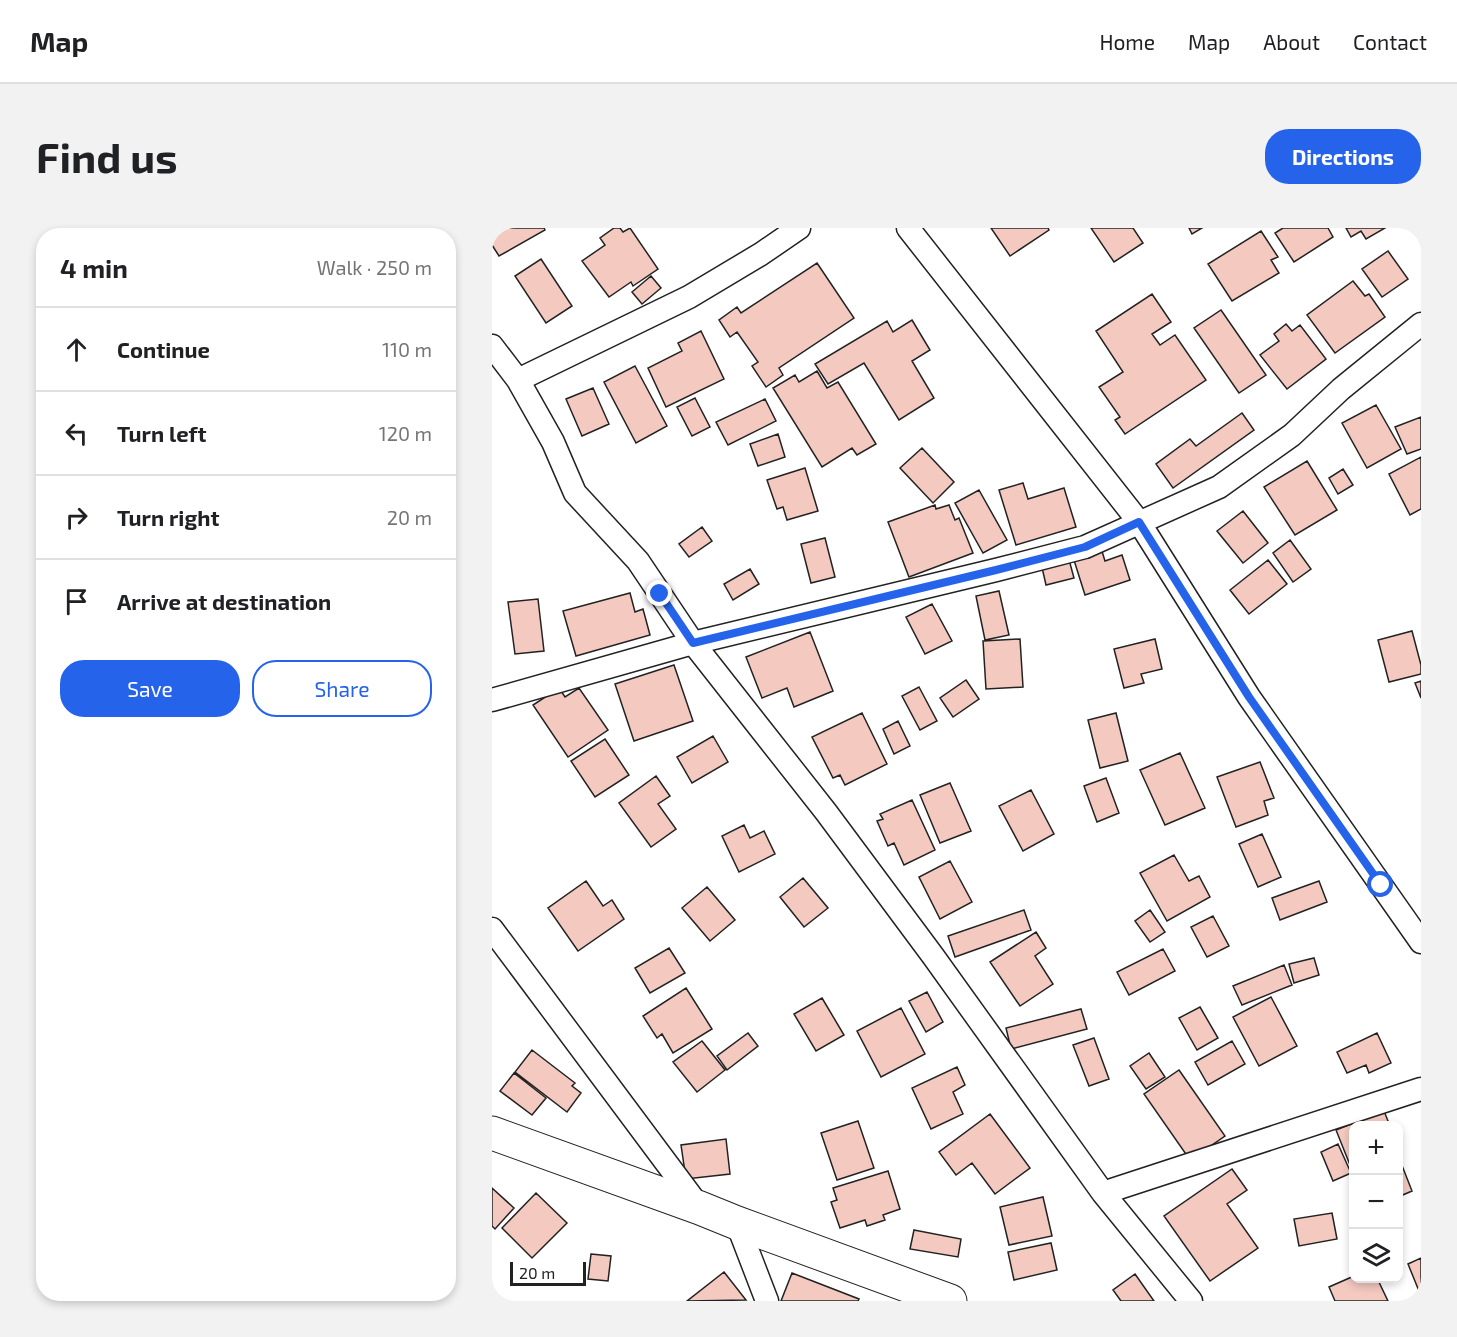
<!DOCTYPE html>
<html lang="en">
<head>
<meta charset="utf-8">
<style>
	:root { --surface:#fff; --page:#f2f2f2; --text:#202124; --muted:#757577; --line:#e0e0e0; --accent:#2563eb }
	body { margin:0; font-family:"Exo 2",sans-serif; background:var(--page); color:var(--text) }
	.controls { position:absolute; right:18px; bottom:18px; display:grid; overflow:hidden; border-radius:12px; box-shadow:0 3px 9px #0003 }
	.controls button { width:54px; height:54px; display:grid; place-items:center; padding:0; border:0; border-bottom:2px solid var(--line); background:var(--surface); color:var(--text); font:30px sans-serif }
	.scale { position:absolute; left:18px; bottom:15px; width:76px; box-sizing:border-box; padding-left:6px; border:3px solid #222; border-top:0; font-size:16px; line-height:21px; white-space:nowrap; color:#222; -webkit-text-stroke:4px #fff; paint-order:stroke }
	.stop { position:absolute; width:18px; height:18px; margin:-14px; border:4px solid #2563eb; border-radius:50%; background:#fff }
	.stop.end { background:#2563eb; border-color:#fff; box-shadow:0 2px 6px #0008 }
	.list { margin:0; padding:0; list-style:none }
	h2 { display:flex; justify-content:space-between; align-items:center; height:78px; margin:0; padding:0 24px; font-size:26px }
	h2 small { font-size:20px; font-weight:400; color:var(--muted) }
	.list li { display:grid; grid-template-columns:39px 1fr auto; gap:18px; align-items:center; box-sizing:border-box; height:84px; padding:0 24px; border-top:2px solid var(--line) }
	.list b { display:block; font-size:22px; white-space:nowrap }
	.list em { font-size:20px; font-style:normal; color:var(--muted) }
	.actions { display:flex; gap:12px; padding:18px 24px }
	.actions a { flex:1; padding:14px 0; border:2px solid var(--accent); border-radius:24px; text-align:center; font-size:21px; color:var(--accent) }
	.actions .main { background:var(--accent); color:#fff }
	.icon { flex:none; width:33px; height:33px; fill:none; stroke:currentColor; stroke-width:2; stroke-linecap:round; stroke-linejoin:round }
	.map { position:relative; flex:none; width:929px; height:1073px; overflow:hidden; border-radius:24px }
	header { display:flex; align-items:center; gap:36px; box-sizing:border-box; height:84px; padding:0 30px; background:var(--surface); border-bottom:2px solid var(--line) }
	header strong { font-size:28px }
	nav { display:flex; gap:33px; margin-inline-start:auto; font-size:21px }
	.intro { display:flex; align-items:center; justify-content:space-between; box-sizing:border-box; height:144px; padding:0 36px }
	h1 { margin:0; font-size:42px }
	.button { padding:15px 27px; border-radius:24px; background:var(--accent); color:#fff; font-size:21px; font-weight:700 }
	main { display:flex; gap:36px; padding:0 36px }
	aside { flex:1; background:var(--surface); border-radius:24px; box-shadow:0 3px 9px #0003 }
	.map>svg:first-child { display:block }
	.building { fill:#f3c9c0; stroke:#222; stroke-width:1.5 }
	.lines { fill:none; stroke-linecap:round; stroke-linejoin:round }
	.street-casing { stroke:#222; stroke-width:25 }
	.highway-casing { stroke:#222; stroke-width:35 }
	.street { stroke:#fff; stroke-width:22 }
	.highway { stroke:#fff; stroke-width:33 }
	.route { stroke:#2563eb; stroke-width:8 }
</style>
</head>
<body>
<header>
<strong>Map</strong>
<nav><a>Home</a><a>Map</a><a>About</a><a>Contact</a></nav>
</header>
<div class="intro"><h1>Find us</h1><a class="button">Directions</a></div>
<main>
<aside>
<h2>4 min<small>Walk · 250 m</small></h2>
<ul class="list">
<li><svg class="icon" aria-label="ahead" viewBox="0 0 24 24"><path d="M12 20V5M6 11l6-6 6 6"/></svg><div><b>Continue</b></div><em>110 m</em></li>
<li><svg class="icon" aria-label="left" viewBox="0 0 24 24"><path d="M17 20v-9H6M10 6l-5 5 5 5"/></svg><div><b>Turn left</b></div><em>120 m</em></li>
<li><svg class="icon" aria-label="right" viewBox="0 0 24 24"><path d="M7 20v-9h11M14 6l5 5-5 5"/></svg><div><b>Turn right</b></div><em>20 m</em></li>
<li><svg class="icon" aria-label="arrive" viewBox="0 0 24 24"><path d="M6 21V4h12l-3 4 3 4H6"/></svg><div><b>Arrive at destination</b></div></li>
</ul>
<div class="actions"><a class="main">Save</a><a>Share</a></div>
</aside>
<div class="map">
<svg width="929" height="1073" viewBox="0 0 929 1073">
	<rect width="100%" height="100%" fill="#fff"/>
	<path class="building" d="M 0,0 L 52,0 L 53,2 L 7,28 L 0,17 Z
		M 122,0 L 128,0 L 131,4 L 138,0 L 166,41 L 141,58 L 139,54 L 117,69 L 90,33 L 113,17 L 108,10 Z
		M 499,0 L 556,0 L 557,2 L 518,28 Z
		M 599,0 L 641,0 L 651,15 L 622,34 Z
		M 697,0 L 710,0 L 700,6 Z
		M 791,0 L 836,0 L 841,9 L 802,34 L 783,5 Z
		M 854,0 L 893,0 L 874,11 L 869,3 L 859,9 Z
		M 769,3 L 786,29 L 779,32 L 787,45 L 740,73 L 716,36 Z
		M 896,23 L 916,51 L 890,69 L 870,41 Z
		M 49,31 L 80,78 L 54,95 L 23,48 Z
		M 325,35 L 362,90 L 287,140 L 291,147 L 274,159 L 260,138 L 266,134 L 245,104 L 238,109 L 227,92 L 245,79 L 249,85 Z
		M 159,48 L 169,60 L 150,76 L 140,64 Z
		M 861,53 L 873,68 L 877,66 L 893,89 L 843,125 L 815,87 Z
		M 660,66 L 679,94 L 660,106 L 668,117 L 683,107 L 714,152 L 633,206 L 623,192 L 628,189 L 607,159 L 631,144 L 604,103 Z
		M 729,82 L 774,147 L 747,165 L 702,100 Z
		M 420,92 L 438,122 L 420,133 L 442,170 L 407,192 L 372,135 L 336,156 L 323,136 L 395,93 L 401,104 Z
		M 794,96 L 800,103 L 808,97 L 834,131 L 795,161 L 768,127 L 787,113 L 782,106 Z
		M 209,103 L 232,151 L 174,179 L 156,140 L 190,123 L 186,115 Z
		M 143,138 L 175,198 L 144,215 L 112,154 Z
		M 325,143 L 335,160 L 346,154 L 384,216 L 365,227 L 360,220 L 330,239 L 281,160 L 303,147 L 307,154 Z
		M 101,160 L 117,196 L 90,208 L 74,171 Z
		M 203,170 L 218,199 L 200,208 L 185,179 Z
		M 273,171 L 284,193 L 236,217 L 224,194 Z
		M 884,177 L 909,221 L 875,240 L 850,195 Z
		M 750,185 L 762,202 L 681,260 L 664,236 L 698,211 L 704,218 Z
		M 929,189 L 929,221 L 915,226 L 903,199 Z
		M 286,206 L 293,229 L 266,238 L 258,216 Z
		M 430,220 L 462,254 L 441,275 L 408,240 Z
		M 929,229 L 929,281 L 918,287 L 897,246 Z
		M 815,233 L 845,282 L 803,307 L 772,259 Z
		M 313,240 L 326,283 L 295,292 L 291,279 L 285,281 L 275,252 Z
		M 851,241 L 861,257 L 846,266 L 837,250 Z
		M 531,255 L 536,271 L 572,260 L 584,299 L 524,317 L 507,262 Z
		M 487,262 L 515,312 L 491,325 L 463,275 Z
		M 443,277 L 444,281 L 457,277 L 463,292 L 467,290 L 481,325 L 417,349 L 396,294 Z
		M 751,283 L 776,315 L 751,335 L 725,303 Z
		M 210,299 L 220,313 L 197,329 L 187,316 Z
		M 333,310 L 343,349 L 319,355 L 309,316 Z
		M 798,312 L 819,341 L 801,354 L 781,325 Z
		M 609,320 L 613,333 L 630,327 L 638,352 L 593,367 L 581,329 Z
		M 576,328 L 582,350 L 554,357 L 549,335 Z
		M 776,332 L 795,356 L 757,386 L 738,362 Z
		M 258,341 L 267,356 L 241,372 L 232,356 Z
		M 507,363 L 517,407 L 493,412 L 484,368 Z
		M 138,365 L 143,384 L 151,381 L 158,407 L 84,428 L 71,383 Z
		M 46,371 L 52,423 L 23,426 L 16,374 Z
		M 440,376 L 460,413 L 433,426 L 414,389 Z
		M 920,403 L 929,437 L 929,446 L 897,454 L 886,412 Z
		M 318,404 L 341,463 L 302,479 L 295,460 L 270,470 L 254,429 Z
		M 528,411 L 531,459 L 494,461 L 491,413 Z
		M 663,411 L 670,441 L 649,446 L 652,455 L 632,460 L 622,421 Z
		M 182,437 L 201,493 L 142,513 L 123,456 Z
		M 474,452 L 487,471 L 461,489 L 448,470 Z
		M 929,453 L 929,470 L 923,455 Z
		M 427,459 L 445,493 L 428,502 L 410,468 Z
		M 67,460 L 73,469 L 87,460 L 116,502 L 76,529 L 41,477 Z
		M 370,485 L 395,536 L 353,557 L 348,547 L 341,550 L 320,509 Z
		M 624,485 L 636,533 L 608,540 L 596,492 Z
		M 406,493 L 418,518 L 402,526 L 391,501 Z
		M 221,508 L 236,534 L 200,555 L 185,529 Z
		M 113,511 L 137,547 L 103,569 L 79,533 Z
		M 688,525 L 713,580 L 673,597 L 648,542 Z
		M 768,534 L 782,570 L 772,573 L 776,587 L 744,599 L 725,549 Z
		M 164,548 L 178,568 L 166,576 L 184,601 L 159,619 L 127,575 Z
		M 614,550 L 627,585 L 605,594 L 592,558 Z
		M 458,555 L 479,603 L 448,615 L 428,567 Z
		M 539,562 L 562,606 L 531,623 L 507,578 Z
		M 420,572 L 443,622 L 412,637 L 402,615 L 396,618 L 385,593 L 391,591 L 388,586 Z
		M 252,597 L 258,610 L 272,603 L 283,626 L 247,644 L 230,608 Z
		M 770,606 L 789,649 L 766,659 L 747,616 Z
		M 682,627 L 697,653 L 707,648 L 718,669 L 675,693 L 648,645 Z
		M 458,633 L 480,674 L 448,691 L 427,649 Z
		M 311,650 L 336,680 L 312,699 L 288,669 Z
		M 94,653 L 111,678 L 120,672 L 132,691 L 86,723 L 56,680 Z
		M 827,653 L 835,674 L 788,692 L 780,670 Z
		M 215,659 L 243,692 L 218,713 L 190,680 Z
		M 532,682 L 539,702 L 463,729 L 456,708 Z
		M 658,682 L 673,704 L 658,714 L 643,693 Z
		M 721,688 L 737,718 L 715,729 L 699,699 Z
		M 544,704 L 554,720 L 543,728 L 561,756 L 528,778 L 498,734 Z
		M 177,720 L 193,745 L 158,765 L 143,740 Z
		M 671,721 L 683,743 L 637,767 L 625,744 Z
		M 822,730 L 827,747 L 802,755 L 797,736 Z
		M 792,737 L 800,757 L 750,777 L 741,758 Z
		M 194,760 L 220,801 L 181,825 L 170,806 L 165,810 L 151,788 Z
		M 435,764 L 451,794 L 434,804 L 417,773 Z
		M 779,769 L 805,818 L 767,838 L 741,789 Z
		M 330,770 L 352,807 L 324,823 L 302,786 Z
		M 708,779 L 726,810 L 705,822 L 687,790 Z
		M 409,780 L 433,826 L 389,849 L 365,803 Z
		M 589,781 L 595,801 L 519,821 L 514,800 Z
		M 256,805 L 266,818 L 235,842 L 225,828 Z
		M 885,805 L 899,835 L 877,845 L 874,837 L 855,845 L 845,824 Z
		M 602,810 L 617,851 L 597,858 L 581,817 Z
		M 210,813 L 233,842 L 205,864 L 181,834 Z
		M 740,813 L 753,836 L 716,857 L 703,834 Z
		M 40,822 L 83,855 L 80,858 L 89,865 L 75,884 L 23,844 Z
		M 657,825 L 673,849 L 654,861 L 638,838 Z
		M 465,839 L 473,857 L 461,864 L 471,886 L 439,901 L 420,860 Z
		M 687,842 L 733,908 L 698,932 L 652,866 Z
		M 22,845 L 54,870 L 40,887 L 8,863 Z
		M 892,883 L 898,898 L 862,898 L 862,947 L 844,902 Z
		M 498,886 L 538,940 L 503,966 L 480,935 L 464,947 L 447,924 Z
		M 366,893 L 382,940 L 345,952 L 329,905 Z
		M 234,911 L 238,946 L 194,951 L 189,917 Z
		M 846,916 L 859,945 L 841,953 L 829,924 Z
		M 909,935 L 920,963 L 906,969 L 906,936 Z
		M 740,941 L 755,962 L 735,976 L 766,1020 L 718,1053 L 672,988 Z
		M 396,943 L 408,981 L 391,987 L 393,992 L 375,998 L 373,992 L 348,1000 L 339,974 L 345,972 L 341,960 Z
		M 0,960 L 22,980 L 3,1001 L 0,998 Z
		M 44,965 L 75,995 L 40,1030 L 10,1000 Z
		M 551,969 L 560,1008 L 517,1017 L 508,979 Z
		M 840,985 L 845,1011 L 807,1018 L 802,991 Z
		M 422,1002 L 469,1011 L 466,1029 L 418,1021 Z
		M 559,1015 L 565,1042 L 522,1052 L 516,1024 Z
		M 99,1026 L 119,1028 L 116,1053 L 96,1051 Z
		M 929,1030 L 929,1068 L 916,1036 Z
		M 232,1044 L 254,1072 L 195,1073 Z
		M 300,1045 L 367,1071 L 366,1073 L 289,1073 Z
		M 643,1046 L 662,1073 L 629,1073 L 621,1062 Z
		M 862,1048 L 862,1050 L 885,1050 L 896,1073 L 843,1073 L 837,1059 Z"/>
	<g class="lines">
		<g class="street-casing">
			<path id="street" d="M 416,0 L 647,294 L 757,469 L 929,714
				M 0,118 L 26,152 L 61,214 L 83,265 L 146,333 L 201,415 L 334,584 L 441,728 L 611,965 L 699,1073
				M 26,152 L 197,69 L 269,26 L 307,0
				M 0,472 L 201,415 L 504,342 L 593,319 L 727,259 L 800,207 L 849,161 L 929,96
				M 0,701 L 208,980
				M 611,965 L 929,861
				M 245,995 L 275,1073"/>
		</g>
		<g class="highway-casing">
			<path id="highway" d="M 0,905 L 208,980 L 245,995 L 458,1073"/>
		</g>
		<use href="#street" class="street"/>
		<use href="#highway" class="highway"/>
	</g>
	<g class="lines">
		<path class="route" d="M 168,366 L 201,415 L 504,342 L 593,319 L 647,294 L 757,469 L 889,657"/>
	</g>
</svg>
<div class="controls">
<button>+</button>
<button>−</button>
<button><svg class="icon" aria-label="layers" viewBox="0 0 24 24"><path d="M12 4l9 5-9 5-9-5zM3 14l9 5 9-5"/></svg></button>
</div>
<div class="scale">20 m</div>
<div class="stop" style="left:889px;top:657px"></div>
<div class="stop end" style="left:168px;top:366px"></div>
</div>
</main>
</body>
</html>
